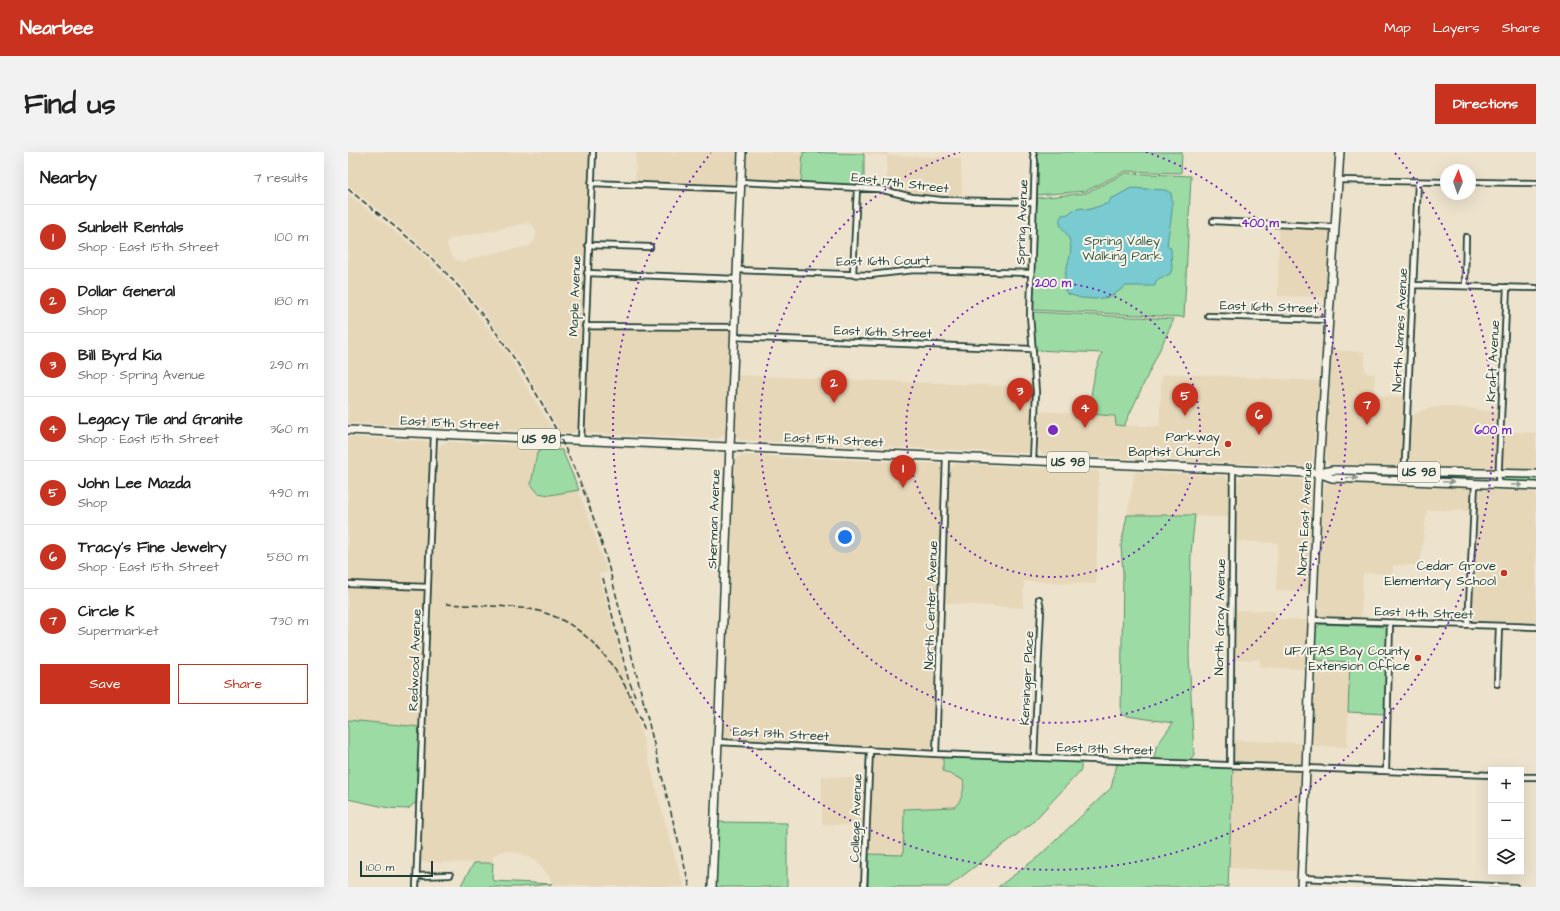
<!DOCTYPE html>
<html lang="en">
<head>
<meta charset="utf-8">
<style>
	:root { --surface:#fff; --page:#f2f2f2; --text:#222; --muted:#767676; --line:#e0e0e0; --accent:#c8321e }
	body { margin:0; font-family:"Architects Daughter",sans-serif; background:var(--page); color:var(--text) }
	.controls { position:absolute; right:12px; bottom:12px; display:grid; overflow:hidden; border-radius:0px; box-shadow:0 4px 16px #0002 }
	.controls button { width:36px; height:36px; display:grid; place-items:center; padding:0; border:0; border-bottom:1px solid var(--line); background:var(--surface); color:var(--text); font:20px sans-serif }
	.compass { position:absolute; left:1092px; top:12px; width:36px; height:36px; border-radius:50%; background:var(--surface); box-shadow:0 4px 16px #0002; rotate:2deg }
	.scale { position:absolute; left:12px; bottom:10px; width:73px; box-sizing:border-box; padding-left:4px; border:2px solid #1f3d34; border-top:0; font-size:11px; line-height:14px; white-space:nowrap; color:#1f3d34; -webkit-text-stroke:3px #f7f3e8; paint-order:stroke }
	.you { position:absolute; left:497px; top:385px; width:14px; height:14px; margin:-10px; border:3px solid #fff; border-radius:50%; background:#1a73e8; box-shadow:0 0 0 6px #1a73e833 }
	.badge { display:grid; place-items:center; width:26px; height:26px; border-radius:50%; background:var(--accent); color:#fff; font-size:13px; font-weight:700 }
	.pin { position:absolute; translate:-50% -33px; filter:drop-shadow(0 1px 2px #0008) }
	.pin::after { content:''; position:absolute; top:21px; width:14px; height:12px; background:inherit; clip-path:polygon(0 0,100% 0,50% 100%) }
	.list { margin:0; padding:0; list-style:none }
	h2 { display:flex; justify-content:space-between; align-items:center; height:52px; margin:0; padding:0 16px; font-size:17px }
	h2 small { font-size:13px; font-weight:400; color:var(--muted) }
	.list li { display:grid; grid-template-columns:26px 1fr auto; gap:12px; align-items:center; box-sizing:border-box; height:64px; padding:0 16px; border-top:1px solid var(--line) }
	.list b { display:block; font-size:15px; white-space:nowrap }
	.list p { margin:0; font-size:13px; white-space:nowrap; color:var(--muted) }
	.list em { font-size:13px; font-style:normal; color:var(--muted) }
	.actions { display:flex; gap:8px; padding:12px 16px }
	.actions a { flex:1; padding:9px 0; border:1px solid var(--accent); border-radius:0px; text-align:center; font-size:14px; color:var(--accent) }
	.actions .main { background:var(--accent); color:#fff }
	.icon { flex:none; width:22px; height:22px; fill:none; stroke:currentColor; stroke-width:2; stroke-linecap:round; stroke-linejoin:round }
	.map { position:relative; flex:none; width:1188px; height:735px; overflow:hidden; border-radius:0px }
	header { display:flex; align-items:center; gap:24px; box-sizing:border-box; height:56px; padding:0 20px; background:var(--accent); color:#fff }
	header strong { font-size:19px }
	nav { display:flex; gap:22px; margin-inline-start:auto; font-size:14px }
	.intro { display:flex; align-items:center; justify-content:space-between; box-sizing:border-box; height:96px; padding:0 24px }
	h1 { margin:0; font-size:28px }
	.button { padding:10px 18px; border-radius:0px; background:var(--accent); color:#fff; font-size:14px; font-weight:700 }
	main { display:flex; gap:24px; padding:0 24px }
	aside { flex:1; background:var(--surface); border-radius:0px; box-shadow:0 4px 16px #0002 }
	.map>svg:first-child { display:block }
	.built { fill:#e6d7b9; fill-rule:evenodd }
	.green { fill:#9cdba4; stroke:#5e8c6c }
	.water { fill:#79cad1; stroke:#559292 }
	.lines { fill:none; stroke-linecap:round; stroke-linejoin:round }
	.street-casing { stroke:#1f3d34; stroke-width:8 }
	.secondary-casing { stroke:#1f3d34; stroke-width:10 }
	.primary-casing { stroke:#1f3d34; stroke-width:10 }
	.street { stroke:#f7f3e8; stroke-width:4.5 }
	.secondary { stroke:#f7f3e8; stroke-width:7 }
	.primary { stroke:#f7f3e8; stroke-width:7 }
	.rail { stroke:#1f3d34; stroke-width:1.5; stroke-dasharray:6 3; stroke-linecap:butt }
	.oneway { fill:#8b988e }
	.ring { fill:none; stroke:#7b2cbf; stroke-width:2; stroke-dasharray:2 4 }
	.poi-dot { fill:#c8321e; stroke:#f7f3e8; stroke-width:1.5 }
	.labels { text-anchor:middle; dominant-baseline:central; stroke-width:4; stroke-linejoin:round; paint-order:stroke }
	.shield { fill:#f7f3e8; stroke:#60746a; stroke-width:1 }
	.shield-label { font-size:12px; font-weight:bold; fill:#1f3d34 }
	.street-label { font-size:13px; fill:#1f3d34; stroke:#f7f3e8 }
	.park-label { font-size:13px; fill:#385d4a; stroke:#f7f3e8 }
	.poi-label { font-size:13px; fill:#1f3d34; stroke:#f7f3e8; text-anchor:end }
	.centre { fill:#7b2cbf; stroke:#f7f3e8; stroke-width:2 }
	.ring-label { font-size:12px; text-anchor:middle; font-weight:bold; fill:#7b2cbf; stroke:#f7f3e8; stroke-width:4; stroke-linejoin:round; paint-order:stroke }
</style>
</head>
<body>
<header>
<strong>Nearbee</strong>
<nav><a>Map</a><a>Layers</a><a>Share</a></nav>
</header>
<div class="intro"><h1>Find us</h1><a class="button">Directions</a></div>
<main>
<aside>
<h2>Nearby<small>7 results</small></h2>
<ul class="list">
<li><span class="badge">1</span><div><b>Sunbelt Rentals</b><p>Shop · East 15th Street</p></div><em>100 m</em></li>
<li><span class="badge">2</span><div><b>Dollar General</b><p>Shop</p></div><em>180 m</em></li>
<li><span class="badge">3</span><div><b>Bill Byrd Kia</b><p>Shop · Spring Avenue</p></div><em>290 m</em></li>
<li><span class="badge">4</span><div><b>Legacy Tile and Granite</b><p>Shop · East 15th Street</p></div><em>360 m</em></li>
<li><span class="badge">5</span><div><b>John Lee Mazda</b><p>Shop</p></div><em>490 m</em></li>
<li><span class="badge">6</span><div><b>Tracy's Fine Jewelry</b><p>Shop · East 15th Street</p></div><em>580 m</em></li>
<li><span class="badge">7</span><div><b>Circle K</b><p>Supermarket</p></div><em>730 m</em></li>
</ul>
<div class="actions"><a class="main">Save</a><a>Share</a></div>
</aside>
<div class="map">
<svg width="1188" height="735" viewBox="0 0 1188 735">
	<rect width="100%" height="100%" fill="#ede2cc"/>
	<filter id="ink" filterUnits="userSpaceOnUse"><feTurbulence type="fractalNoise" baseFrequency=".025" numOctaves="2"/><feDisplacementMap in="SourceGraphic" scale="8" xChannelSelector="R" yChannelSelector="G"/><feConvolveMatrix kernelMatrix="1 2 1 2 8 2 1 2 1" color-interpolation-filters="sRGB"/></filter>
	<g filter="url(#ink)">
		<path class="built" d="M 0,0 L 242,0 L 231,272 L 228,279 L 225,281 L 212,280 L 176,215 L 132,155 L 112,132 L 71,91 L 0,33 ZM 180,71 L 186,74 L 188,80 L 187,89 L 181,94 L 128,105 L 116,110 L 108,108 L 103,102 L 100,96 L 99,91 L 101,87 Z
			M 288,0 L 390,0 L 389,30 L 387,33 L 384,34 L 287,30 Z
			M 397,0 L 455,0 L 453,30 L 400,27 L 396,23 Z
			M 474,0 L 539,0 L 539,3 L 613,6 L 614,46 L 594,45 L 565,42 L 539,36 L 539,3 Z
			M 0,42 L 70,98 L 106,135 L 127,159 L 160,203 L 206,280 L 0,271 Z
			M 931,75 L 979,77 L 982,80 L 978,145 L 930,144 Z
			M 244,176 L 381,178 L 383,182 L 380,256 L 379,276 L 376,284 L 368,287 L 240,281 L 237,270 L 237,236 L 240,182 Z
			M 983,198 L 1017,200 L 1017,221 L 1027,222 L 1026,244 L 1058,245 L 1055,312 L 1052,316 L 1026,316 L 1014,313 L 983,312 L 978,308 L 977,303 Z
			M 833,222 L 972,229 L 964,309 L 957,314 L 695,302 L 691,298 L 689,292 L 690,259 L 768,264 L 768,273 L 811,275 L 814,223 Z
			M 387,223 L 685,235 L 685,273 L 682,299 L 678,301 L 392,288 L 386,283 L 385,278 Z
			M 1096,254 L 1151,260 L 1149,313 L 1146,317 L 1061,315 L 1059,311 L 1061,267 L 1073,258 Z
			M 1155,279 L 1188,281 L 1188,319 L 1158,318 L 1154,315 Z
			M 0,285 L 78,289 L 82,293 L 82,325 L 78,432 L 0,429 Z
			M 99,290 L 212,295 L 241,366 L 259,420 L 251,422 L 319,677 L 336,735 L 292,735 L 204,732 L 201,724 L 189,710 L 172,701 L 160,699 L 152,700 L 145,704 L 145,711 L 72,710 L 88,306 L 92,293 Z
			M 394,303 L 590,312 L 595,315 L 586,592 L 583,597 L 579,598 L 380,588 L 375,584 L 373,580 L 385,315 L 387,307 Z
			M 609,312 L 751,319 L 748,432 L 676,429 L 675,456 L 596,451 L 600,321 L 603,315 Z
			M 787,320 L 877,324 L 881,329 L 883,340 L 882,365 L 779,363 Z
			M 894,325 L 960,328 L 965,332 L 960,439 L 928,438 L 930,391 L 887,389 L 888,331 L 891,327 Z
			M 983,329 L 1121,335 L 1123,338 L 1123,359 L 1079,358 L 1072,413 L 1045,413 L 1044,422 L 1015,421 L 1013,468 L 973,467 L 969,464 L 968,461 L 973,370 L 975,359 L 976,334 L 979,330 Z
			M 1131,335 L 1188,337 L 1188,474 L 1129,472 L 1123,466 L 1128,339 Z
			M 0,434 L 78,438 L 73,575 L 0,568 Z
			M 886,458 L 927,459 L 927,467 L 960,468 L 958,517 L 911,515 L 912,508 L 885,507 Z
			M 975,472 L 1039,474 L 1037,562 L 1000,560 L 999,595 L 962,594 L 967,478 L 970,473 Z
			M 884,588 L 955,591 L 954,610 L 949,614 L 887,611 L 884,607 Z
			M 524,601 L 595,605 L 595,619 L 615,627 L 616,634 L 614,643 L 610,652 L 606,655 L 556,657 L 555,704 L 521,702 L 521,674 Z
			M 885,616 L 947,619 L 953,622 L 950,719 L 881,716 Z
			M 474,624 L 518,627 L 516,674 L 474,672 Z"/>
		<path class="green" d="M 455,0 L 516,2 L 516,34 L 453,30 Z
			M 688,0 L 834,0 L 833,21 L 778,19 L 738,39 L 689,43 L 690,8 Z
			M 778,21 L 843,24 L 836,165 L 684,158 L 689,46 L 738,41 Z
			M 684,160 L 826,167 L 776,274 L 768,273 L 767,264 L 740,262 L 747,220 L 754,201 L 687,198 Z
			M 193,298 L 214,298 L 231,338 L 202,343 L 190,341 L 183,332 L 189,301 Z
			M 1064,323 L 1115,323 L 1121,326 L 1115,328 L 1068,326 Z
			M 1160,324 L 1188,325 L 1188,330 L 1159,330 L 1155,328 L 1155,326 Z
			M 779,363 L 847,363 L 843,401 L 841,504 L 846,603 L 840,609 L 806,607 L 808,595 L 825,571 L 773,563 L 775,421 L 773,394 Z
			M 972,472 L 1040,475 L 1037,562 L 1000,560 L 1002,510 L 966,508 L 967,478 Z
			M 0,568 L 73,575 L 70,651 L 67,651 L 60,657 L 41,656 L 0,647 Z
			M 595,605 L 733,610 L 733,618 L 684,671 L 600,735 L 520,735 L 521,702 L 555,703 L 556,657 L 606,655 C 614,649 617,637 615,628 L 595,619 Z
			M 769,612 L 834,614 L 832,616 L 835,617 L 851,615 L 885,616 L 880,735 L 650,735 L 690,705 L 763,636 Z
			M 368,670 L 439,671 L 439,735 L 367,735 Z
			M 126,711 L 145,711 L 144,727 L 146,729 L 204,732 L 172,735 L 113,735 L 114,731 Z"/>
		<path class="water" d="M 783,36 L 817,38 L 823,41 C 827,60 820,77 819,95 L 822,95 L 823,98 L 824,117 L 822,122 C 815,126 807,125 807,134 L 778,134 L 762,145 L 747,147 L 733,146 L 720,142 L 717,139 C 718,134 716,128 717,123 C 719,111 726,99 721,87 C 718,78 707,73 714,63 L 720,62 L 725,58 L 734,56 L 739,58 L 761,51 L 763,46 L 767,45 Z"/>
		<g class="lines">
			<g class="street-casing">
				<path id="street" d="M 685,0 L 687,9 L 682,163 L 688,240 L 685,309
					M 990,28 L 1098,30
					M 392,30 L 531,37 L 564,45 L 593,48 L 686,50
					M 1122,30 L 1188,31
					M 243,31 L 392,37
					M 865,69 L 987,75
					M 240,93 L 302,95
					M 389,118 L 522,123 L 566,118 L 683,121
					M 239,121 L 388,127
					M 505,123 L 509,36
					M 1066,133 L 1188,136
					M 1117,134 L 1118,85
					M 860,164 L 980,168
					M 237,174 L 386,175
					M 386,185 L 684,197
					M 233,289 L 245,0
					M 1056,328 L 1070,30
					M 1150,333 L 1159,135
					M 0,432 L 80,435
					M 964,468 L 1188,475
					M 1120,473 L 1127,332
					M 1149,532 L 1151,474
					M 370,590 L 588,602 L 1143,623
					M 588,602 L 598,305
					M 686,606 L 693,458 L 691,447
					M 882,613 L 885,318
					M 1038,619 L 1042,471
					M 1173,625 L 1188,625
					M 69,724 L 102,723
					M 953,726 L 1167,735
					M 68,735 L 86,282
					M 516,735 L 522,598"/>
			</g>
			<g class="secondary-casing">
				<path id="secondary" d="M 364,735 L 394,0
					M 953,735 L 970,331 L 992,0"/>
			</g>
			<g class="primary-casing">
				<path id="primary" d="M 0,278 L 960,321 L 970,321 L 984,326 L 1188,334
					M 971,321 L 985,318 L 1188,322"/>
			</g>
			<use href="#street" class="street"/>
			<use href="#secondary" class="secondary"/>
			<use href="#primary" class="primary"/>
			<path class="rail" d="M 0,37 C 34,65 70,91 100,123 C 163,190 212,272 243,359 C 260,406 271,456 284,505 C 304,582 322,659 342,735
				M 255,426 L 280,526 L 287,544
				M 98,452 C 125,454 154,453 181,457 C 242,467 278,525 297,579"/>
		</g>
		<defs><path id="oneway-solid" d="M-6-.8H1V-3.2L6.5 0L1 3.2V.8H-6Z"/></defs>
		<g class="oneway">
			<use href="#oneway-solid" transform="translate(1004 326) rotate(2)"/>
			<use href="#oneway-solid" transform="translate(1100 330) rotate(3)"/>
			<use href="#oneway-solid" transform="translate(1169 333) rotate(2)"/>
		</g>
	</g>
	<g class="ring">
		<circle cx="705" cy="278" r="147"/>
		<path d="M798 0A293 293 0 1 1 612 0"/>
		<path d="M1047 1A440 440 0 1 1 363 1"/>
	</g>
	<g class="poi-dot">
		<circle cx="880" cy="292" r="4"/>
		<circle cx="1156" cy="421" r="4"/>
		<circle cx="1070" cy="506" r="4"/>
	</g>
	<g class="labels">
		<g class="shield">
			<rect x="170" y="277" width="42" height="20" rx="3"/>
			<rect x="699" y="300" width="42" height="20" rx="3"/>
			<rect x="1050" y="310" width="42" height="20" rx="3"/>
		</g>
		<g class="shield-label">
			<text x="191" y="287">US 98</text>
			<text x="720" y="310">US 98</text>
			<text x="1071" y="320">US 98</text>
		</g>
		<g class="street-label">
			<text transform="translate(552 31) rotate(7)">East 17th Street</text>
			<text transform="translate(674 70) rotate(-88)">Spring Avenue</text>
			<text transform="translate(535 109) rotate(-1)">East 16th Court</text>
			<text transform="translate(227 144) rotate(-88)">Maple Avenue</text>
			<text transform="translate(921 155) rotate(2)">East 16th Street</text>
			<text transform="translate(1052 178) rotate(-87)">North James Avenue</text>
			<text transform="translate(535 180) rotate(2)">East 16th Street</text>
			<text transform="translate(1145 209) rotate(-87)">Kraft Avenue</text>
			<text transform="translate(102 271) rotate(3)">East 15th Street</text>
			<text transform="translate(486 288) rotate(3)">East 15th Street</text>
			<text transform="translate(366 367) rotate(-88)">Sherman Avenue</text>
			<text transform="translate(957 367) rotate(-87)">North East Avenue</text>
			<text transform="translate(583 453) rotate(-88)">North Center Avenue</text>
			<text transform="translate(1076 461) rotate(2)">East 14th Street</text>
			<text transform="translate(872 465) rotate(-89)">North Gray Avenue</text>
			<text transform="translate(67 508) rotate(-88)">Redwood Avenue</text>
			<text transform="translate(679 526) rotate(-87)">Kensinger Place</text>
			<text transform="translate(433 582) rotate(3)">East 13th Street</text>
			<text transform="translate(757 597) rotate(2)">East 13th Street</text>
			<text transform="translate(508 666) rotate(-88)">College Avenue</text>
		</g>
		<g class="park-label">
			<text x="774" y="89">Spring Valley<tspan x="774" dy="15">Walking Park</tspan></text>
		</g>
		<g class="poi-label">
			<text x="872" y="285">Parkway<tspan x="872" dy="15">Baptist Church</tspan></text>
			<text x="1148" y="414">Cedar Grove<tspan x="1148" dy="15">Elementary School</tspan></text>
			<text x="1062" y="499">UF/IFAS Bay County<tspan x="1062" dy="15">Extension Office</tspan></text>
		</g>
	</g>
	<circle cx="705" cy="278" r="6" class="centre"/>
	<g class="ring-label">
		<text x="912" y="75">400 m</text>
		<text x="705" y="135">200 m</text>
		<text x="1145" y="282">600 m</text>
	</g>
</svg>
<div class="controls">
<button>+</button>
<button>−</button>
<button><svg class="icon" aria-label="layers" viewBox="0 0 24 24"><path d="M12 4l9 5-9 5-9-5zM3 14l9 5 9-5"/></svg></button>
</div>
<svg class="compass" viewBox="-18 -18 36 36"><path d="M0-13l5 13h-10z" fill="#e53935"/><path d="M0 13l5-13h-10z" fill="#767676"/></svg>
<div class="scale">100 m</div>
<div class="you"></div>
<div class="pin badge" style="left:555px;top:336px">1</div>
<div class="pin badge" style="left:486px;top:251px">2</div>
<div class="pin badge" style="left:672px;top:259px">3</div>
<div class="pin badge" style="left:737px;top:276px">4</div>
<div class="pin badge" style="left:837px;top:264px">5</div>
<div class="pin badge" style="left:911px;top:283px">6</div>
<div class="pin badge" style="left:1019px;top:273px">7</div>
</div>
</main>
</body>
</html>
